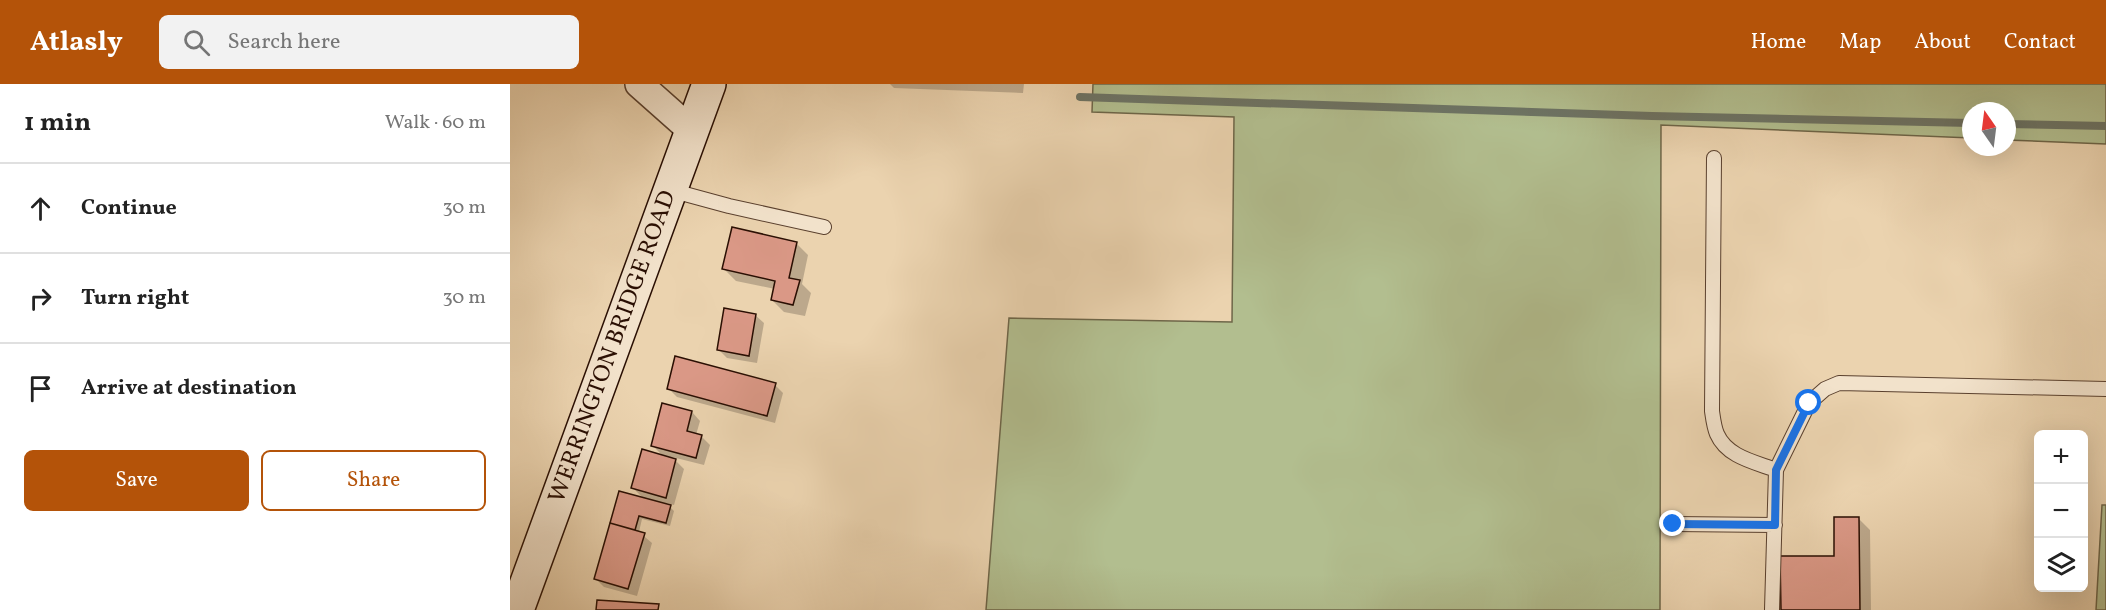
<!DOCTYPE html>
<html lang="en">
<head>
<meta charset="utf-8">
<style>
	:root { --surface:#fff; --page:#f2f2f2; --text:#222; --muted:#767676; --line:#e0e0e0; --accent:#b45309 }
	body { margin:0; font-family:Vollkorn,serif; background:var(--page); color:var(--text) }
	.controls { position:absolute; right:18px; bottom:18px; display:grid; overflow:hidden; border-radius:9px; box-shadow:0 6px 24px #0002 }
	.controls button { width:54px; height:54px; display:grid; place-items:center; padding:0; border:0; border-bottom:2px solid var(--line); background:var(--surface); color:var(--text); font:30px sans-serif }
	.compass { position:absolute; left:1452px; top:18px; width:54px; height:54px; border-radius:50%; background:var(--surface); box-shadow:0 6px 24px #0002; rotate:346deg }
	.stop { position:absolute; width:18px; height:18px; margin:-14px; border:4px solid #1a73e8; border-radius:50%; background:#fff }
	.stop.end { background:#1a73e8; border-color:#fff; box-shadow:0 2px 6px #0008 }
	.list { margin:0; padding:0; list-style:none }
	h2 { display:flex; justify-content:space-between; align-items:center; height:78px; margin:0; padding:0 24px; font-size:26px }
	h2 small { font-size:20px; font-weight:400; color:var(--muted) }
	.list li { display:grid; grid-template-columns:39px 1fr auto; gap:18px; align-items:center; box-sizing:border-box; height:90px; padding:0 24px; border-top:2px solid var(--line) }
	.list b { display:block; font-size:22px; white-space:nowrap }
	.list em { font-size:20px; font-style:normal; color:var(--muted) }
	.actions { display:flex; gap:12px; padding:18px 24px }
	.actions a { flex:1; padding:14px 0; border:2px solid var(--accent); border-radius:9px; text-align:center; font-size:21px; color:var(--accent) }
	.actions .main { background:var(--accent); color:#fff }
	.icon { flex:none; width:33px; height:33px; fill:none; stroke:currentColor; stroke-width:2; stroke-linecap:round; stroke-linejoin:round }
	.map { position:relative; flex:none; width:1596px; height:526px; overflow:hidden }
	header { display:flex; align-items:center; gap:36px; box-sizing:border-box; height:84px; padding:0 30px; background:var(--accent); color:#fff }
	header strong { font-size:28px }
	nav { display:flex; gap:33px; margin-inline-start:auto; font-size:21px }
	.search { width:420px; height:54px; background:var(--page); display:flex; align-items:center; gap:15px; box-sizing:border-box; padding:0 21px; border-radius:9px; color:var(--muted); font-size:22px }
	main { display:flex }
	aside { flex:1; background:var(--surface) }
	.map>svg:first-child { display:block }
	.green { fill:#b2be8f; stroke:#6e6649; stroke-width:1.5 }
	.shadow { fill:#0003 }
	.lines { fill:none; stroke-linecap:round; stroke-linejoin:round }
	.stream { stroke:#6d7465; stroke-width:8 }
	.building { fill:#da9886; stroke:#2a0f03; stroke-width:1.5 }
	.lane-casing { stroke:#5a402e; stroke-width:16 }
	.street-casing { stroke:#5a402e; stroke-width:30 }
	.secondary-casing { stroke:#2a0f03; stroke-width:36 }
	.lane { stroke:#f2e2cb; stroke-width:14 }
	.street { stroke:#f2e2cb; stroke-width:27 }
	.secondary { stroke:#f2e2cb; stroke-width:33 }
	.route { stroke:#1a73e8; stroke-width:8 }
	.labels { text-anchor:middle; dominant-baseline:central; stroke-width:5; stroke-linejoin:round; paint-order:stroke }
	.street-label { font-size:24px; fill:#2a0f03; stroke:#f2e2cb }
</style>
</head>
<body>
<header>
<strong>Atlasly</strong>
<div class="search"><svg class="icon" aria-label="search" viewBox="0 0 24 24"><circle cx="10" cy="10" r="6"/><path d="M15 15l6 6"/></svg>Search here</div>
<nav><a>Home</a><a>Map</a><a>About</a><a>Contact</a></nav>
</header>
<main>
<aside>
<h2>1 min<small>Walk · 60 m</small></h2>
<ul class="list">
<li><svg class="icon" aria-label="ahead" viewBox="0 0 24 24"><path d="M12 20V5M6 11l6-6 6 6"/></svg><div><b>Continue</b></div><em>30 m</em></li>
<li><svg class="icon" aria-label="right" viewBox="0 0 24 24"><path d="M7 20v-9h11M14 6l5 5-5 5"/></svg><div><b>Turn right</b></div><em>30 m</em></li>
<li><svg class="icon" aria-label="arrive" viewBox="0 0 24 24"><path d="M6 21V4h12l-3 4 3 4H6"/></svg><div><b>Arrive at destination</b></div></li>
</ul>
<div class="actions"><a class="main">Save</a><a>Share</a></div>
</aside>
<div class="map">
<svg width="1596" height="526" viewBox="0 0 1596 526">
	<rect width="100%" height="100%" fill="#ebd3af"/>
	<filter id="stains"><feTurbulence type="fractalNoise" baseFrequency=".00333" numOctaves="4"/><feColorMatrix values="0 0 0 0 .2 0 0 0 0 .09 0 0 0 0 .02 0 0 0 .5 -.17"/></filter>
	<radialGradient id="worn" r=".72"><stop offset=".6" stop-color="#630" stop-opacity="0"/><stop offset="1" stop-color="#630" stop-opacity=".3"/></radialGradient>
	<path class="green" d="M 583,0 L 1596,0 L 1596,60 L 1497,56 L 1497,27 L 1461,27 L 1461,54 L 1151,41 L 1150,526 L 476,526 L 499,234 L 722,238 L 724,33 L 582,28 Z
		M 1592,421 L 1596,421 L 1596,526 L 1586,526 Z"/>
	<path class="shadow" d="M 380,0 L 514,0 L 513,9 L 384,4 Z
		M 286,159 L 298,171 L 292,200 L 301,209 L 295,232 L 274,228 L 262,216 L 265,205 L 226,197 L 214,185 Z
		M 245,231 L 254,239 L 247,279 L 217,274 L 208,265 Z
		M 265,301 L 273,309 L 265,339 L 167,313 L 158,304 Z
		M 153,321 L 182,328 L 190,337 L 186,351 L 191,352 L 200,361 L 194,381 L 162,373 L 174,385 L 164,421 L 156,419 L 164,427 L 160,442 L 132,435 L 129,448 L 142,459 L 127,512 L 94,503 L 85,494 L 110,409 L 135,416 L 123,404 L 154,373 L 143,362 Z
		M 1348,434 L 1360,446 L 1361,526 L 1272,526 L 1326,473 Z"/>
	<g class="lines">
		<path class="stream" d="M 570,13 L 1142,32 L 1461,39
			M 1497,40 L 1596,42"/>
	</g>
	<path class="building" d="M 222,143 L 287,158 L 279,194 L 290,196 L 283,221 L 261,216 L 265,197 L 212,185 Z
		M 214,224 L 246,230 L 239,272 L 207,266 Z
		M 165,272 L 266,299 L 257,332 L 157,305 Z
		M 152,319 L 182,327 L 177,347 L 192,351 L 186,374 L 141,362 Z
		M 132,365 L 166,375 L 156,414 L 121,404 Z
		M 109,407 L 161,421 L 156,439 L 129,432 L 125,446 L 100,439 Z
		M 1324,433 L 1349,433 L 1350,526 L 1271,526 L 1270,472 L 1324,472 Z
		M 100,439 L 135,449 L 118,505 L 84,495 Z
		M 87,516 L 149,520 L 148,526 L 86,526 Z"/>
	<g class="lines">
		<g class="lane-casing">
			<path id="lane" d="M 1204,74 L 1202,327 C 1203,334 1204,343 1207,350 C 1217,373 1245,378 1266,386
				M 160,106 L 219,122 L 314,143
				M 1163,440 L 1265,441
				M 1262,526 L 1266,386 L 1299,319 L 1315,305 L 1329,299 L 1596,305"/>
		</g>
		<g class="street-casing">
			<path id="street" d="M 129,0 L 182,47"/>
		</g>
		<g class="secondary-casing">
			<path id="secondary" d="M 7,526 L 199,0"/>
		</g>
		<use href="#lane" class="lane"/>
		<use href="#street" class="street"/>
		<use href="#secondary" class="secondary"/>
	</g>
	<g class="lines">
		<path class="route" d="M 1163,440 L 1265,441 L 1266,386 L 1299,319"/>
	</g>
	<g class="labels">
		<g class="street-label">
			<text transform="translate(103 263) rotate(-70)">WERRINGTON BRIDGE ROAD</text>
		</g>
	</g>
	<rect width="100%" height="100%" filter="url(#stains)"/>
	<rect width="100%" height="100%" fill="url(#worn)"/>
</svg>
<div class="controls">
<button>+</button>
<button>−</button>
<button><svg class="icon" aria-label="layers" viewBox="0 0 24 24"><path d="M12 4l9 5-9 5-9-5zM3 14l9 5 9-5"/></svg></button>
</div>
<svg class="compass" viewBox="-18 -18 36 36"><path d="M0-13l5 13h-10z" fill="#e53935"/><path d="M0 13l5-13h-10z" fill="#767676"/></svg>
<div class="stop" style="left:1299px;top:319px"></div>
<div class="stop end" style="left:1163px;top:440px"></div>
</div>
</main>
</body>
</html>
